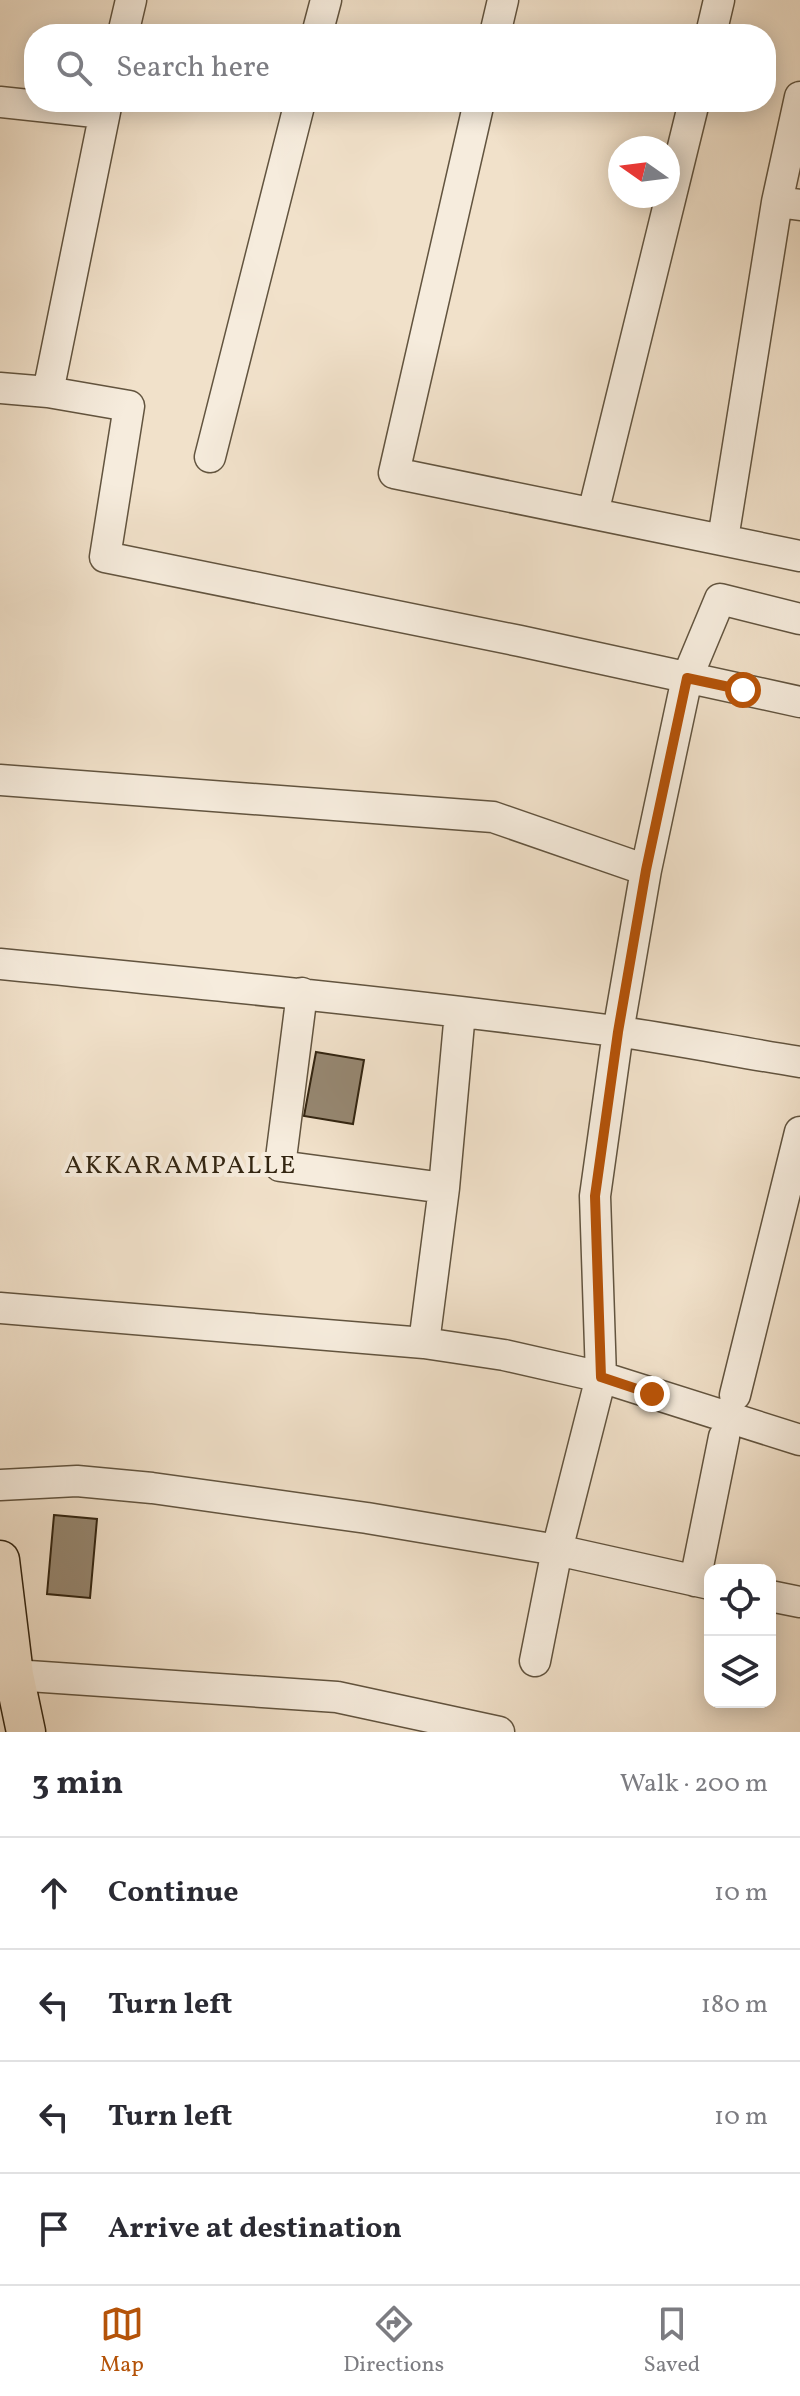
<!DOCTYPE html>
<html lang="en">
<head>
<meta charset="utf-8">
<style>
	:root { --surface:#fff; --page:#f7f7f7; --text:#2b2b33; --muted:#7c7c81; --line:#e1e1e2; --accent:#b45309 }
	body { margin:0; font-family:Vollkorn,serif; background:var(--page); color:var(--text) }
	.controls { position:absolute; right:24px; bottom:24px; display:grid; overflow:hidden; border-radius:16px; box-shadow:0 4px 20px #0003 }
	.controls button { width:72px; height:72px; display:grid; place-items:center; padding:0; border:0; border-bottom:2px solid var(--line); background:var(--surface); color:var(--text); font:40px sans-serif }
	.compass { position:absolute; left:608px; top:136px; width:72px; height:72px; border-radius:50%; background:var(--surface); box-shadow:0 4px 20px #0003; rotate:284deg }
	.stop { position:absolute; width:24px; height:24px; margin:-18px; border:6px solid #b45309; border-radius:50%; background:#fff }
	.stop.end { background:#b45309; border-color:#fff; box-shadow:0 2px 8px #0008 }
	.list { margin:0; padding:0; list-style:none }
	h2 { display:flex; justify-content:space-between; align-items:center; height:104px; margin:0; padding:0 32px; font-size:34px }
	h2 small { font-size:26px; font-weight:400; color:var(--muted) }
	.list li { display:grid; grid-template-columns:52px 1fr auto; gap:24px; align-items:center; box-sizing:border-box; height:112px; padding:0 32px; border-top:2px solid var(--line) }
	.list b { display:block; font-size:30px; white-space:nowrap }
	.list em { font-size:26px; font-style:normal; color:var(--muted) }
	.icon { flex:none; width:44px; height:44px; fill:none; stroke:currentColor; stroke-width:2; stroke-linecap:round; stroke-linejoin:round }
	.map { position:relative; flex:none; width:800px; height:1732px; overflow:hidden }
	.search { position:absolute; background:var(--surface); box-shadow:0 4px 20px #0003; left:24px; right:24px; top:24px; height:88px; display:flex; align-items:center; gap:20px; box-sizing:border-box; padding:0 28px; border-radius:32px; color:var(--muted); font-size:30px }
	.sheet { height:552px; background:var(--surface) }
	nav { display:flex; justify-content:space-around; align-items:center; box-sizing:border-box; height:112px; border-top:2px solid var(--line); background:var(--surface); font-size:22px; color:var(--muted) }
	nav a { display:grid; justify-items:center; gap:4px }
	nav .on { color:var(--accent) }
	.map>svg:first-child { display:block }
	.building { fill:#968771; stroke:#332511; stroke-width:2 }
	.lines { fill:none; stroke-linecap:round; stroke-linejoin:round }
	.minor-casing { stroke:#62543f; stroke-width:33 }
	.major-casing { stroke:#332511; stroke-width:41 }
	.minor { stroke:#f6ecdd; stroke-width:30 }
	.major { stroke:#f1e1ca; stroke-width:38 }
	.route { stroke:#b45309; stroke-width:10 }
	.labels { text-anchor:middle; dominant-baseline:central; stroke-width:8; stroke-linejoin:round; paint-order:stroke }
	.quarter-label { font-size:26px; letter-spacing:2px; fill:#332511; stroke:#f6ecdd }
</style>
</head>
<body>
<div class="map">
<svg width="800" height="1732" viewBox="0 0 800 1732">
	<rect width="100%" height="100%" fill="#f1e1ca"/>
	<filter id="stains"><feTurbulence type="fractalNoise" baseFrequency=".0025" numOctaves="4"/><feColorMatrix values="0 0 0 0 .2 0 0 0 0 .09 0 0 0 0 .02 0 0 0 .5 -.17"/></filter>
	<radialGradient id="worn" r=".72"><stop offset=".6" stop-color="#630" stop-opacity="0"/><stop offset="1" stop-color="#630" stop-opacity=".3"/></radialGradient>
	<path class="building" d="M 316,1052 L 364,1060 L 353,1124 L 304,1116 Z
		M 54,1515 L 97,1519 L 90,1598 L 47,1594 Z"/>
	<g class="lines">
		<g class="minor-casing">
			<path id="minor" d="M 123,34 L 131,0
				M 317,34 L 326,0
				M 495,34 L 503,0
				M 711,34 L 719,0
				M 800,97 L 777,202 L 800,205
				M 0,102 L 104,113
				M 479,102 L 394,473 L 800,556
				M 0,388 L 48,392 L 129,406 L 105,557 L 520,641 L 800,702
				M 48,392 L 107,102
				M 210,457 L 300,102
				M 593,513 L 694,102
				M 723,539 L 777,202
				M 0,780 L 493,817 L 646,870 L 687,678 L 720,599 L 800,619
				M 0,964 C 205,984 410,1004 615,1031 C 677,1040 738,1052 800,1062
				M 302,993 L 280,1166 L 444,1188
				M 0,1308 L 424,1343 L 504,1355 L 601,1377 L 800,1440
				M 424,1343 L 444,1188 L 460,1012
				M 735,1395 L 800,1132
				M 0,1485 L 77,1481 L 152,1488 L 367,1518 L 557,1550 L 710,1584
				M 695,1581 L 724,1437
				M 770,1596 L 800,1602
				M 535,1661 L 557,1550 L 601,1377 L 595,1196 L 618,1032 L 646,870
				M 14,1675 L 337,1697 L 499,1732"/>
		</g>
		<g class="major-casing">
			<path id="major" d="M 0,1560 L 14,1675 L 26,1732"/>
		</g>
		<use href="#minor" class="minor"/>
		<use href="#major" class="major"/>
	</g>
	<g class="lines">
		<path class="route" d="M 652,1394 L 601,1377 L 595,1196 L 618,1032 L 646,870 L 687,678 L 743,690"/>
	</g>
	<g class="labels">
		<g class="quarter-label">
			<text x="181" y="1166">AKKARAMPALLE</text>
		</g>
	</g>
	<rect width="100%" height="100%" filter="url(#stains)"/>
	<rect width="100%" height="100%" fill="url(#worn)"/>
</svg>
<div class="controls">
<button><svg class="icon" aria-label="locate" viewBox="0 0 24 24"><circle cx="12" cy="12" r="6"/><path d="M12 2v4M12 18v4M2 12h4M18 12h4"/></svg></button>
<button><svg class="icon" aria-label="layers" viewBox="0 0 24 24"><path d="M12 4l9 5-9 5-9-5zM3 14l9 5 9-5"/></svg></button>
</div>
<svg class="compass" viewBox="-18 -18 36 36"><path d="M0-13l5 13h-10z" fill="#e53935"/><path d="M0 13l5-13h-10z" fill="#7c7c81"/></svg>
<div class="stop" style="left:743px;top:690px"></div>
<div class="stop end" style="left:652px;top:1394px"></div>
<div class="search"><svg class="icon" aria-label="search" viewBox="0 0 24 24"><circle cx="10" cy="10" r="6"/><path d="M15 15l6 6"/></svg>Search here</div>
</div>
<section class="sheet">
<h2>3 min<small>Walk · 200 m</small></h2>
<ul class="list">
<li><svg class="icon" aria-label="ahead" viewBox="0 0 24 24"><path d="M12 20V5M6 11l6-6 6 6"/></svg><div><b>Continue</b></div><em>10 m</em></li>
<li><svg class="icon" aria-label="left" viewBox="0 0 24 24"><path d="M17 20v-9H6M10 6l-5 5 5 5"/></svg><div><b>Turn left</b></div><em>180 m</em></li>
<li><svg class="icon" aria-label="left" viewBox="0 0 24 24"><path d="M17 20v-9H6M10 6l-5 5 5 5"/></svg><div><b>Turn left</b></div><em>10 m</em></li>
<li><svg class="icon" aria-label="arrive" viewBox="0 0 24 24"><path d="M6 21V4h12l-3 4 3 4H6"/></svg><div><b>Arrive at destination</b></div></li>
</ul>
</section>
<nav>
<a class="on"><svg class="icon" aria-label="map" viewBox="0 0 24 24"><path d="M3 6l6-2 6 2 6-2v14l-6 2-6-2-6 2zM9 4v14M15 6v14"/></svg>Map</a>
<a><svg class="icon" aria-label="directions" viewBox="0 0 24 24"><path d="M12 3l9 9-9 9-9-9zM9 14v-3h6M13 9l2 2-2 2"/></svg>Directions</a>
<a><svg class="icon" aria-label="saved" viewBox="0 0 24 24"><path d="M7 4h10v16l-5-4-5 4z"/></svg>Saved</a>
</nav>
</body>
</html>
